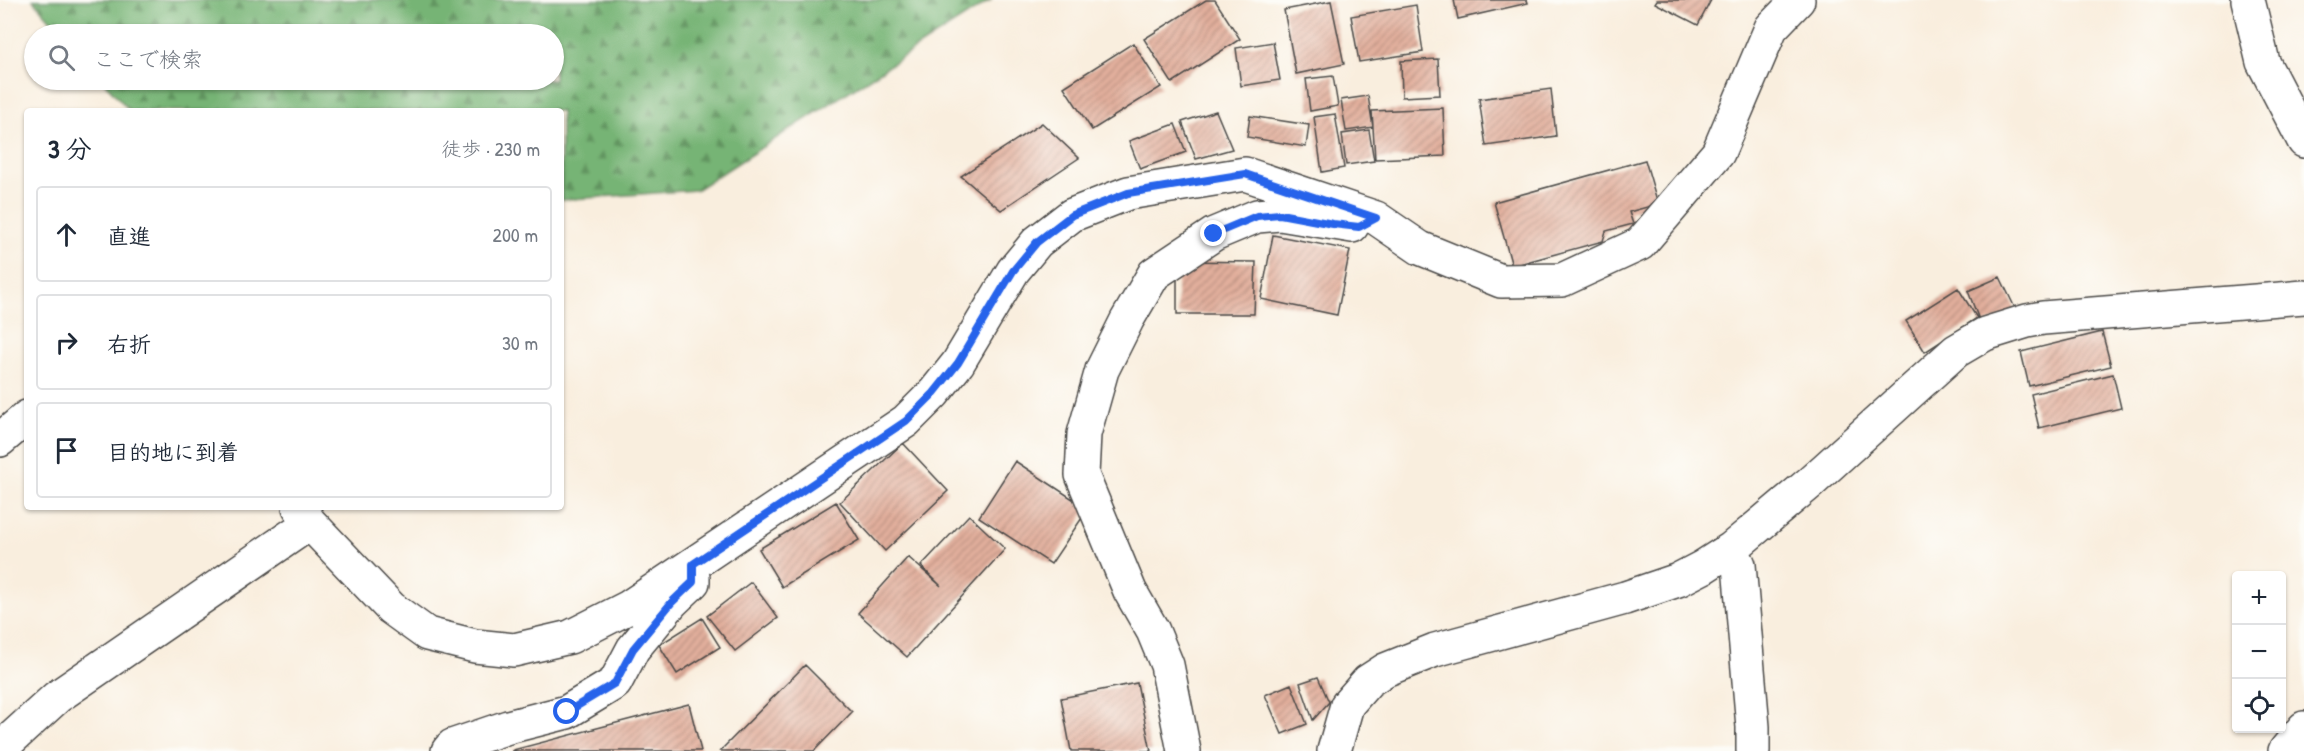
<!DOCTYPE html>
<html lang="ja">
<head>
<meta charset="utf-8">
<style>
	:root { --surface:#fff; --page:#f6f6f7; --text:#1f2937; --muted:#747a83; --line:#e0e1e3 }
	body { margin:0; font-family:"Patrick Hand","Klee One",sans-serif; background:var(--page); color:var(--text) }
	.controls { position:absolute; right:18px; bottom:18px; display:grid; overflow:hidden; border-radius:6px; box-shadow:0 2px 4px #0004 }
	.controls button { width:54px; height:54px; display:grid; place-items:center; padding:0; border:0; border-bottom:2px solid var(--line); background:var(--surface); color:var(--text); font:30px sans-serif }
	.stop { position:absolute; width:18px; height:18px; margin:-14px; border:4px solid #2563eb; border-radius:50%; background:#fff }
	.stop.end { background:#2563eb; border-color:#fff; box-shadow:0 2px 6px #0008 }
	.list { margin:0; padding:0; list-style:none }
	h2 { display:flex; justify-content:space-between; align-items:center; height:78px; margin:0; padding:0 24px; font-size:26px }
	h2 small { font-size:20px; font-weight:400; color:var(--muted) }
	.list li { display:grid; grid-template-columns:39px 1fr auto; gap:18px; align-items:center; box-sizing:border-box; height:96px; margin:0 12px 12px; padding:0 12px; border:2px solid var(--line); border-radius:6px }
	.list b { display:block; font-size:22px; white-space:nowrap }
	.list em { font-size:20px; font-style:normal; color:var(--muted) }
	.icon { flex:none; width:33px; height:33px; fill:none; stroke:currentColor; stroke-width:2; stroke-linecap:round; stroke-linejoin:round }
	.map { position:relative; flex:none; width:2304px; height:751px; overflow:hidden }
	.search { position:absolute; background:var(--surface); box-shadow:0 2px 4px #0004; left:24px; top:24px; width:540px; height:66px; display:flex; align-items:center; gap:15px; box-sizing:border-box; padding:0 21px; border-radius:33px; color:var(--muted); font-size:22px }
	.panel { position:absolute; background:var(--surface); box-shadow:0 2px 4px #0004; left:24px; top:108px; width:540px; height:402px; border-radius:6px }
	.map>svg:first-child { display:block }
	.forest { fill:url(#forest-firs); stroke:#507050; stroke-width:1.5 }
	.building { fill:url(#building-hatch) }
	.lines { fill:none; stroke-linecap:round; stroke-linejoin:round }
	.street-casing { stroke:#4a4846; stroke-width:36 }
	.street { stroke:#fff; stroke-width:33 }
	.route { stroke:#2563eb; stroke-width:8 }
</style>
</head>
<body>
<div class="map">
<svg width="2304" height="751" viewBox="0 0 2304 751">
	<defs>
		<pattern id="forest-firs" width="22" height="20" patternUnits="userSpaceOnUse" patternTransform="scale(1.5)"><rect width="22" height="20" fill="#76b474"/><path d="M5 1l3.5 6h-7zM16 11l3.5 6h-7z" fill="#61935f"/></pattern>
		<pattern id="building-hatch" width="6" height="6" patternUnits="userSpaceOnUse" patternTransform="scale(1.5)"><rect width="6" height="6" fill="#e2af9c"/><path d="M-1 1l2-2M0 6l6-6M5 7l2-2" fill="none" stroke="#b78f7f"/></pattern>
	</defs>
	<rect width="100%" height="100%" fill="#fdfcf7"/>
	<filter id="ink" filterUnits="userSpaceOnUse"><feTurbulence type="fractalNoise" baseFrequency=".0167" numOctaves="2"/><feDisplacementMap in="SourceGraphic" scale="12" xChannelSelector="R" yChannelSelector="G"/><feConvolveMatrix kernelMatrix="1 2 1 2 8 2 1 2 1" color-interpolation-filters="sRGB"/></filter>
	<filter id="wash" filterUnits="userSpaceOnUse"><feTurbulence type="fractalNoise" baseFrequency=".008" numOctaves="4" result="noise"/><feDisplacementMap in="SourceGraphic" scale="24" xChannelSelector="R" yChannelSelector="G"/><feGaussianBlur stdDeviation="1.35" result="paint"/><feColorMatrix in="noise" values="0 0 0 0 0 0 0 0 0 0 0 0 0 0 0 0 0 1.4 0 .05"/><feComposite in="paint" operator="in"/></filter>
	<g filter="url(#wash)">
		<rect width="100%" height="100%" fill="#f9eede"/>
		<path class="forest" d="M 33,0 L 991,0 L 696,190 L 561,200 L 561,111 L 130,111 L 102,80 L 554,80 L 554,34 L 63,34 Z"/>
		<g id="blocks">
			<path class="building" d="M 1206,0 L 1215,0 L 1240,39 L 1172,83 L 1144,39 Z
				M 1454,0 L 1527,0 L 1528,3 L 1458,19 Z
				M 1657,0 L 1711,0 L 1698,25 L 1655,3 Z
				M 1331,1 L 1344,64 L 1296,74 L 1284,10 Z
				M 1416,5 L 1423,52 L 1359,62 L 1351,16 Z
				M 1273,42 L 1280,80 L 1241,86 L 1236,48 Z
				M 1133,43 L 1161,87 L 1092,130 L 1064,87 Z
				M 1438,59 L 1440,95 L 1402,97 L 1401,61 Z
				M 1333,76 L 1338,106 L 1310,111 L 1306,79 Z
				M 1551,89 L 1556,136 L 1486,146 L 1479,99 Z
				M 1368,96 L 1373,127 L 1372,111 L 1443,108 L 1445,156 L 1375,159 L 1373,127 L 1346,131 L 1341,100 Z
				M 1216,111 L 1232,149 L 1196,159 L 1182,122 Z
				M 1335,114 L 1344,168 L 1322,172 L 1314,117 Z
				M 1250,116 L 1309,125 L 1306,147 L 1247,137 Z
				M 1042,123 L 1079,158 L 1001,210 L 961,176 Z
				M 1175,124 L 1186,152 L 1140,169 L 1129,141 Z
				M 1369,130 L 1374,161 L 1346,165 L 1342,134 Z
				M 1645,160 L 1658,204 L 1629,212 L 1633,224 L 1606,231 L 1603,241 L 1512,266 L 1494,202 Z
				M 1273,235 L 1350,250 L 1337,315 L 1261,299 Z
				M 1177,261 L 1256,262 L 1254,314 L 1177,314 Z
				M 2000,277 L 2017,312 L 1981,325 L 1968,291 Z
				M 1958,288 L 1977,318 L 1925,352 L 1906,321 Z
				M 2102,332 L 2111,366 L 2029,386 L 2021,352 Z
				M 2113,374 L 2121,408 L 2039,428 L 2031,394 Z
				M 903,443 L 948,491 L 885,551 L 840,502 Z
				M 1015,461 L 1088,509 L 1051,564 L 979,517 Z
				M 836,502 L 859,540 L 782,587 L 759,549 Z
				M 969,515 L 1005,549 L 907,657 L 858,613 L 908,557 L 941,586 L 921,566 Z
				M 751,582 L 778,618 L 735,651 L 707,616 Z
				M 702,618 L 720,647 L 677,674 L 659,645 Z
				M 805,665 L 852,712 L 814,751 L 720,751 Z
				M 1318,677 L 1329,702 L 1313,720 L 1300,683 Z
				M 1137,683 L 1151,751 L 1071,751 L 1061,698 Z
				M 1291,684 L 1307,724 L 1282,734 L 1265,695 Z
				M 689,704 L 701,751 L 513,751 L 513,750 Z"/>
		</g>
	</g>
	<g filter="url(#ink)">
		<use href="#blocks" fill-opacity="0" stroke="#4a4846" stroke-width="1.5"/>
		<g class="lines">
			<g class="street-casing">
				<path id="street" d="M 2248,0 L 2263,62 L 2304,141
					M 0,440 L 27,417
					M 299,507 L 310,523 L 391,608 L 427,634 L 475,646 L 514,650 L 570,637 L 629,607 L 906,421 L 934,393 L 958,363 L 1013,271 L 1037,242 L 1072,215 L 1128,193 L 1245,174 L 1376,218 L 1420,248 L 1501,281 L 1562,280 L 1640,244 L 1718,153 L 1771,28 L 1798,0
					M 1731,549 L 1739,565 L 1753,727 L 1753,751
					M 0,749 L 57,697 L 310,523
					M 448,751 L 452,746 L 508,727 L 567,712 L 615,683 L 633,649 L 672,602 L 693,582 L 693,577
					M 1184,751 L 1167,665 L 1153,631 L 1130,591 L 1082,475 L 1084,434 L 1102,370 L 1127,320 L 1154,274 L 1214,234 L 1257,216 L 1280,214 L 1352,226
					M 1334,751 L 1347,705 L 1368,681 L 1385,670 L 1435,650 L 1625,598 L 1678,580 L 1703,567 L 1731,549 L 1811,482 L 1956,351 L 1985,334 L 2027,321 L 2043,318 L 2304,297
					M 2285,751 L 2304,728"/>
			</g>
			<use href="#street" class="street"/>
		</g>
	</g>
	<g class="lines" filter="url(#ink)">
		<path class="route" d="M 567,712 L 615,683 L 633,649 L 672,602 L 693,582 L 693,564 L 906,421 L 934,393 L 958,363 L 1013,271 L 1037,242 L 1072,215 L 1128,193 L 1245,174 L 1376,218 L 1359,227 L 1333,224 L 1280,214 L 1257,216 L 1214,234"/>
	</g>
</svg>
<div class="controls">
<button>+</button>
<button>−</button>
<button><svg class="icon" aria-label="locate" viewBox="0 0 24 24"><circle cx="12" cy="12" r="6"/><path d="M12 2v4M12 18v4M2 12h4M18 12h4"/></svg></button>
</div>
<div class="stop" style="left:567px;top:712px"></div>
<div class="stop end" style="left:1214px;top:234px"></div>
<div class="search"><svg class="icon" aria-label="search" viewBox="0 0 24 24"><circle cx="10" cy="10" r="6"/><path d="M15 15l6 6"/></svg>ここで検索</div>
<section class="panel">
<h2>3 分<small>徒歩 · 230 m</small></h2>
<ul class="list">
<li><svg class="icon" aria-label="ahead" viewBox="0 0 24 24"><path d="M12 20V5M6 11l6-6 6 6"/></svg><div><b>直進</b></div><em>200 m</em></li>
<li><svg class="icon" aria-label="right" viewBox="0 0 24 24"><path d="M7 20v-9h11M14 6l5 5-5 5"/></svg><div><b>右折</b></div><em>30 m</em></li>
<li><svg class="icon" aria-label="arrive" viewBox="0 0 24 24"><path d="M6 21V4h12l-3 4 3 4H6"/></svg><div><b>目的地に到着</b></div></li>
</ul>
</section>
</div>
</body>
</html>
